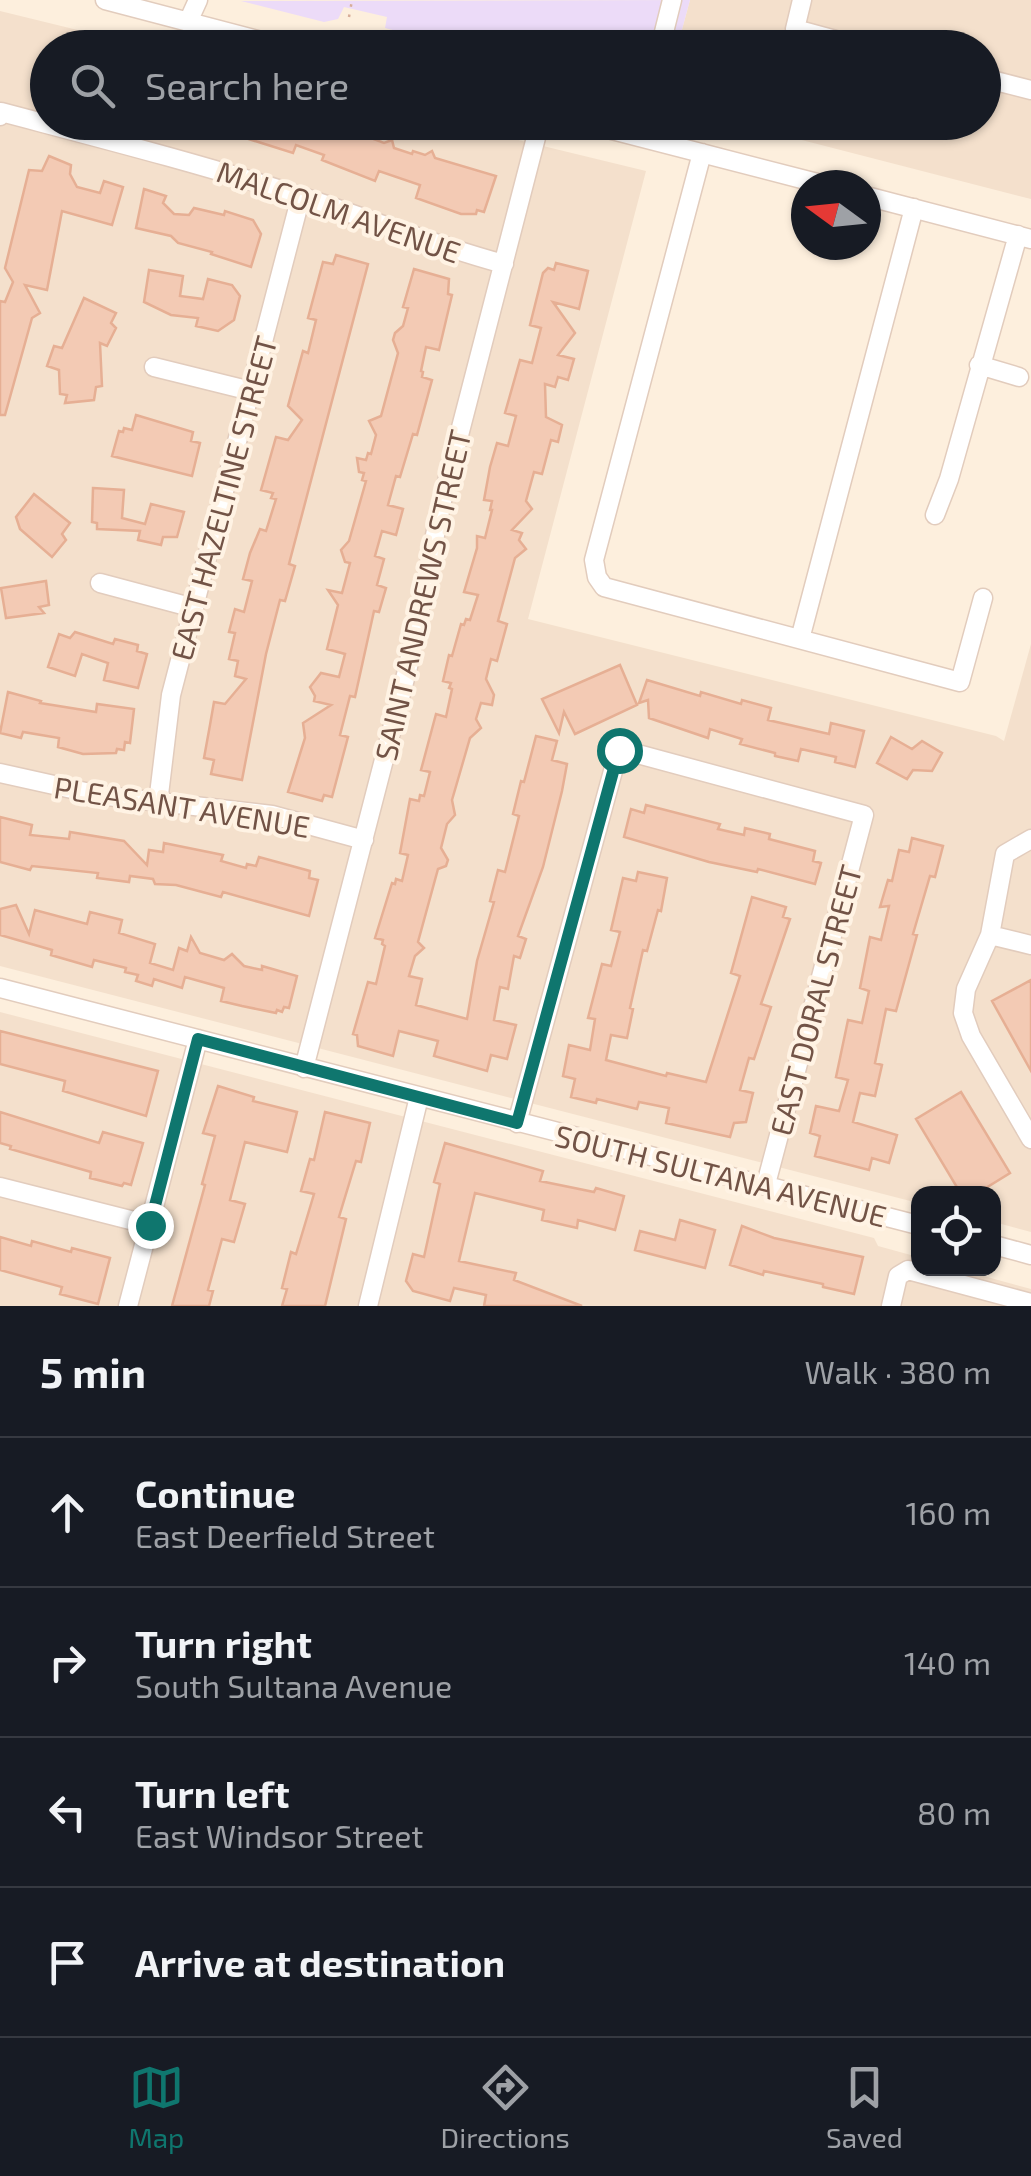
<!DOCTYPE html>
<html lang="en">
<head>
<meta charset="utf-8">
<style>
	:root { --surface:#171b24; --page:#242831; --text:#f1f3f6; --muted:#9ea1a6; --line:#363941; --accent:#0f766e }
	body { margin:0; font-family:"Exo 2",sans-serif; background:var(--page); color:var(--text) }
	.controls { position:absolute; right:30px; bottom:30px; display:grid; overflow:hidden; border-radius:20px; box-shadow:0 2px 8px #0004 }
	.controls button { width:90px; height:90px; display:grid; place-items:center; padding:0; border:0; border-bottom:2px solid var(--line); background:var(--surface); color:var(--text); font:50px sans-serif }
	.compass { position:absolute; left:791px; top:170px; width:90px; height:90px; border-radius:50%; background:var(--surface); box-shadow:0 2px 8px #0004; rotate:285deg }
	.stop { position:absolute; width:30px; height:30px; margin:-22px; border:8px solid #0f766e; border-radius:50%; background:#fff }
	.stop.end { background:#0f766e; border-color:#fff; box-shadow:0 2px 10px #0008 }
	.list { margin:0; padding:0; list-style:none }
	h2 { display:flex; justify-content:space-between; align-items:center; height:130px; margin:0; padding:0 40px; font-size:42px }
	h2 small { font-size:32px; font-weight:400; color:var(--muted) }
	.list li { display:grid; grid-template-columns:65px 1fr auto; gap:30px; align-items:center; box-sizing:border-box; height:150px; padding:0 40px; border-top:2px solid var(--line) }
	.list b { display:block; font-size:38px; white-space:nowrap }
	.list p { margin:0; font-size:32px; white-space:nowrap; color:var(--muted) }
	.list em { font-size:32px; font-style:normal; color:var(--muted) }
	.icon { flex:none; width:55px; height:55px; fill:none; stroke:currentColor; stroke-width:2; stroke-linecap:round; stroke-linejoin:round }
	.map { position:relative; flex:none; width:1031px; height:1306px; overflow:hidden }
	.search { position:absolute; background:var(--surface); box-shadow:0 2px 8px #0004; left:30px; right:30px; top:30px; height:110px; display:flex; align-items:center; gap:25px; box-sizing:border-box; padding:0 35px; border-radius:55px; color:var(--muted); font-size:38px }
	.sheet { height:730px; background:var(--surface) }
	nav { display:flex; justify-content:space-around; align-items:center; box-sizing:border-box; height:140px; border-top:2px solid var(--line); background:var(--surface); font-size:28px; color:var(--muted) }
	nav a { display:grid; justify-items:center; gap:5px }
	nav .on { color:var(--accent) }
	.map>svg:first-child { display:block }
	.residential { fill:#f4e0cc }
	.education { fill:#ecdbf8 }
	.building { fill:#f3cab4; stroke:#e6af94; stroke-width:2.5 }
	.lines { fill:none; stroke-linecap:round; stroke-linejoin:round }
	.minor-casing { stroke:#e2ccbd; stroke-width:21 }
	.path { stroke:#d7ad98; stroke-width:2.5; stroke-dasharray:2.5 8; stroke-linecap:butt }
	.minor { stroke:#fff; stroke-width:18 }
	.route { stroke:#0f766e; stroke-width:12 }
	.labels { text-anchor:middle; dominant-baseline:central; stroke-width:8; stroke-linejoin:round; paint-order:stroke }
	.street-label { font-size:30px; fill:#725346; stroke:#fff3e4 }
</style>
</head>
<body>
<div class="map">
<svg width="1031" height="1306" viewBox="0 0 1031 1306">
	<rect width="100%" height="100%" fill="#fdefdd"/>
	<path class="residential" d="M 690,0 L 1031,0 L 1031,199 L 736,123 L 984,122 L 984,48 L 677,48 Z
		M 0,11 L 147,47 L 48,48 L 48,122 L 449,123 L 646,171 L 528,619 L 996,736 L 1004,741 L 1031,644 L 1031,1232 L 994,1222 L 994,1194 L 918,1194 L 918,1203 L 0,966 Z
		M 0,1012 L 874,1238 L 878,1246 L 918,1257 L 918,1268 L 958,1269 L 1031,1289 L 1031,1306 L 0,1306 Z"/>
	<path class="education" d="M 690,0 L 677,48 L 457,47 L 385,28 L 387,17 L 344,7 L 338,19 L 324,22 L 241,1 Z"/>
	<path class="building" d="M 241,122 L 258,122 L 286,132 L 288,122 L 328,122 L 384,143 L 392,140 L 394,148 L 412,154 L 413,151 L 425,155 L 432,151 L 435,158 L 496,176 L 484,212 L 477,210 L 476,214 L 461,214 L 416,198 L 420,185 L 379,171 L 375,181 L 322,160 L 324,155 L 296,145 L 293,153 L 236,135 Z
		M 49,156 L 71,165 L 70,174 L 77,187 L 100,193 L 104,181 L 123,187 L 112,225 L 62,211 L 47,290 L 25,285 L 40,313 L 32,318 L 5,415 L 0,415 L 0,301 L 5,302 L 13,282 L 5,268 L 29,170 L 42,171 Z
		M 144,189 L 166,196 L 163,203 L 174,214 L 189,215 L 194,208 L 224,215 L 225,211 L 253,220 L 261,234 L 251,267 L 211,254 L 212,252 L 178,243 L 171,236 L 136,228 Z
		M 336,255 L 368,264 L 289,564 L 295,566 L 285,601 L 280,600 L 266,654 L 242,780 L 211,774 L 214,760 L 204,758 L 210,725 L 214,702 L 225,704 L 246,679 L 235,676 L 238,661 L 229,659 L 235,633 L 229,632 L 235,609 L 244,612 L 252,581 L 243,579 L 250,553 L 260,529 L 266,531 L 276,499 L 271,498 L 273,493 L 261,490 L 276,437 L 288,440 L 302,420 L 288,406 L 303,351 L 308,353 L 316,320 L 308,318 L 323,262 L 333,264 Z
		M 556,263 L 588,271 L 579,309 L 553,302 L 575,333 L 558,355 L 574,359 L 568,380 L 558,377 L 555,387 L 545,384 L 546,417 L 562,425 L 558,442 L 551,440 L 542,474 L 534,472 L 526,501 L 532,509 L 512,530 L 522,533 L 519,540 L 526,549 L 515,558 L 498,621 L 507,624 L 497,661 L 491,659 L 486,679 L 494,695 L 492,705 L 481,703 L 476,719 L 481,728 L 470,738 L 452,800 L 455,815 L 447,824 L 441,848 L 448,860 L 446,866 L 438,869 L 418,942 L 424,948 L 415,956 L 409,976 L 422,979 L 416,1005 L 467,1019 L 477,961 L 494,902 L 490,901 L 498,870 L 505,872 L 519,816 L 513,814 L 521,781 L 524,782 L 536,736 L 557,741 L 552,760 L 567,764 L 562,791 L 543,867 L 518,936 L 526,939 L 520,958 L 514,956 L 508,989 L 500,987 L 494,1020 L 516,1025 L 507,1059 L 491,1055 L 487,1071 L 434,1056 L 438,1041 L 399,1031 L 393,1056 L 358,1046 L 357,1035 L 353,1034 L 368,982 L 376,984 L 385,946 L 382,944 L 383,940 L 375,938 L 392,883 L 395,884 L 396,879 L 402,881 L 408,855 L 400,853 L 410,799 L 419,801 L 420,795 L 424,796 L 430,772 L 421,770 L 436,714 L 446,717 L 452,689 L 449,688 L 451,683 L 443,681 L 449,655 L 452,656 L 461,624 L 464,625 L 466,619 L 470,620 L 478,595 L 464,592 L 477,548 L 477,536 L 485,538 L 492,510 L 490,510 L 492,501 L 484,500 L 490,467 L 497,443 L 508,446 L 516,416 L 505,413 L 520,360 L 532,363 L 541,328 L 530,325 L 543,273 L 548,268 L 554,270 Z
		M 414,269 L 449,279 L 448,294 L 452,295 L 439,350 L 426,347 L 421,371 L 423,372 L 422,377 L 432,380 L 417,435 L 413,434 L 400,477 L 396,476 L 388,505 L 403,509 L 396,535 L 382,531 L 375,556 L 384,559 L 377,585 L 386,588 L 379,612 L 374,611 L 355,697 L 350,696 L 340,735 L 348,737 L 332,797 L 324,795 L 322,801 L 288,792 L 305,738 L 303,723 L 331,705 L 314,701 L 315,696 L 310,687 L 321,673 L 339,677 L 345,654 L 327,649 L 338,605 L 328,590 L 342,593 L 350,563 L 345,562 L 341,550 L 349,541 L 366,481 L 362,480 L 364,473 L 359,472 L 357,458 L 366,460 L 368,453 L 371,454 L 376,435 L 369,421 L 381,416 L 398,353 L 393,340 L 395,333 L 403,326 L 408,308 L 403,307 Z
		M 149,270 L 183,276 L 180,296 L 203,299 L 208,279 L 232,285 L 240,296 L 234,320 L 218,331 L 196,326 L 198,318 L 171,315 L 144,302 Z
		M 84,298 L 116,313 L 111,323 L 116,328 L 107,346 L 100,343 L 102,386 L 96,387 L 94,400 L 65,403 L 67,395 L 60,394 L 59,370 L 47,366 L 54,346 L 62,348 Z
		M 136,415 L 193,432 L 191,441 L 200,443 L 192,476 L 112,456 L 119,431 L 123,432 L 124,428 L 132,430 Z
		M 93,488 L 124,490 L 122,518 L 145,524 L 151,504 L 184,512 L 177,537 L 163,537 L 161,545 L 138,540 L 140,531 L 97,529 L 97,523 L 92,522 Z
		M 34,494 L 70,523 L 62,534 L 66,540 L 52,557 L 20,529 L 16,517 Z
		M 46,581 L 49,605 L 39,607 L 44,613 L 6,618 L 1,588 Z
		M 75,632 L 113,644 L 115,639 L 138,645 L 137,651 L 147,654 L 138,688 L 104,680 L 108,663 L 82,654 L 75,676 L 48,667 L 59,634 L 70,638 Z
		M 620,665 L 637,705 L 575,734 L 564,712 L 559,733 L 542,699 Z
		M 647,680 L 700,696 L 701,692 L 741,704 L 742,700 L 771,708 L 768,720 L 829,734 L 831,723 L 864,731 L 855,767 L 835,762 L 836,757 L 801,749 L 798,761 L 775,756 L 775,753 L 740,744 L 742,739 L 710,729 L 708,738 L 649,718 L 648,700 L 639,703 Z
		M 8,692 L 41,701 L 40,703 L 96,712 L 97,704 L 134,709 L 130,743 L 125,742 L 124,750 L 117,749 L 116,753 L 83,754 L 58,747 L 59,738 L 23,732 L 21,738 L 0,733 Z
		M 891,737 L 912,749 L 922,741 L 942,753 L 932,771 L 913,770 L 907,779 L 877,763 Z
		M 646,805 L 720,824 L 718,829 L 744,835 L 745,828 L 770,834 L 769,839 L 815,851 L 813,861 L 821,863 L 815,884 L 758,869 L 757,872 L 709,862 L 624,837 L 631,809 L 644,813 Z
		M 0,817 L 32,825 L 30,835 L 69,839 L 70,832 L 124,841 L 147,865 L 149,850 L 163,852 L 164,843 L 223,855 L 221,861 L 246,868 L 247,864 L 256,866 L 259,857 L 310,871 L 309,878 L 318,880 L 309,916 L 223,892 L 221,897 L 176,885 L 155,884 L 153,879 L 130,876 L 129,882 L 97,878 L 98,873 L 32,866 L 30,870 L 0,862 Z
		M 912,838 L 943,846 L 935,877 L 930,876 L 913,934 L 917,935 L 896,1011 L 886,1009 L 875,1063 L 882,1065 L 875,1096 L 860,1093 L 853,1122 L 897,1135 L 889,1163 L 872,1158 L 869,1170 L 815,1156 L 820,1136 L 810,1133 L 816,1106 L 839,1111 L 848,1080 L 836,1077 L 848,1020 L 862,1023 L 869,991 L 860,988 L 870,937 L 881,940 L 889,906 L 880,907 L 888,880 L 892,881 L 899,850 L 909,852 Z
		M 638,872 L 667,878 L 661,911 L 658,910 L 647,951 L 643,950 L 630,1008 L 633,1009 L 627,1038 L 611,1035 L 606,1060 L 666,1076 L 667,1073 L 706,1082 L 740,976 L 731,973 L 752,897 L 786,907 L 783,917 L 790,919 L 761,1004 L 771,1007 L 754,1059 L 749,1058 L 740,1090 L 753,1093 L 746,1122 L 734,1123 L 730,1137 L 666,1123 L 669,1108 L 639,1102 L 637,1109 L 597,1099 L 596,1103 L 571,1097 L 575,1079 L 563,1076 L 569,1045 L 590,1050 L 595,1019 L 588,1018 L 602,964 L 611,966 L 620,932 L 611,930 L 623,878 L 636,881 Z
		M 16,905 L 29,934 L 35,910 L 87,924 L 90,912 L 122,920 L 119,933 L 155,944 L 150,963 L 173,970 L 179,948 L 187,951 L 191,937 L 200,953 L 224,960 L 232,954 L 244,966 L 262,970 L 262,966 L 297,976 L 289,1008 L 284,1007 L 282,1012 L 277,1010 L 276,1013 L 242,1006 L 221,1001 L 224,988 L 185,977 L 182,988 L 154,979 L 152,986 L 136,981 L 138,975 L 125,972 L 126,968 L 94,960 L 92,967 L 51,955 L 52,950 L 0,935 L 0,909 Z
		M 1031,980 L 1031,1071 L 992,1001 Z
		M 0,1031 L 158,1071 L 146,1116 L 63,1091 L 65,1081 L 0,1064 Z
		M 218,1086 L 254,1097 L 253,1101 L 297,1112 L 287,1152 L 245,1142 L 230,1200 L 245,1204 L 234,1242 L 222,1239 L 208,1290 L 213,1291 L 209,1306 L 172,1306 L 205,1185 L 202,1184 L 215,1136 L 203,1133 Z
		M 961,1092 L 1010,1173 L 976,1194 L 961,1194 L 916,1119 Z
		M 0,1112 L 99,1143 L 103,1132 L 143,1143 L 131,1185 L 124,1183 L 122,1186 L 90,1178 L 91,1172 L 10,1149 L 11,1146 L 0,1143 Z
		M 325,1112 L 370,1123 L 361,1162 L 356,1161 L 339,1217 L 346,1219 L 325,1306 L 282,1306 L 287,1289 L 282,1288 L 291,1252 L 296,1254 L 314,1194 L 301,1191 L 310,1159 L 314,1160 Z
		M 445,1143 L 543,1171 L 540,1181 L 594,1192 L 596,1188 L 624,1196 L 615,1230 L 578,1220 L 577,1228 L 542,1220 L 544,1210 L 475,1193 L 459,1261 L 516,1273 L 514,1280 L 582,1306 L 484,1306 L 486,1295 L 454,1288 L 450,1301 L 413,1291 L 406,1281 L 413,1254 L 424,1257 L 440,1184 L 434,1182 Z
		M 680,1220 L 715,1230 L 705,1268 L 635,1250 L 640,1231 L 675,1240 Z
		M 742,1226 L 774,1238 L 863,1257 L 854,1294 L 823,1287 L 823,1284 L 764,1271 L 763,1275 L 730,1265 Z
		M 0,1237 L 31,1246 L 32,1241 L 71,1252 L 72,1248 L 110,1258 L 98,1304 L 60,1294 L 62,1287 L 0,1270 Z"/>
	<g class="lines">
		<g class="minor-casing">
			<path id="minor" d="M 105,0 L 288,48
				M 802,0 L 795,29 L 865,48
				M 188,22 L 198,0
				M 660,48 L 672,0
				M 984,78 L 1031,90
				M 0,116 L 1,112 C 99,138 197,163 294,194 C 365,217 432,245 504,264
				M 581,122 L 825,185
				M 702,153 L 594,560 L 597,577 L 604,587 L 960,682 L 983,598
				M 866,196 L 1031,239
				M 979,365 L 1019,377
				M 154,367 L 251,391
				M 935,515 L 949,479 L 1018,235
				M 100,583 L 194,608
				M 800,639 L 914,208
				M 0,773 L 99,795 L 272,815 L 364,840
				M 158,803 L 171,695 L 301,196
				M 1031,839 L 1005,854 L 990,935 L 966,989 L 963,1013 L 971,1036 L 1031,1139
				M 990,935 L 1031,945
				M 0,988 L 918,1225
				M 304,1068 L 408,667 L 442,501 L 540,122
				M 517,1123 L 619,749 L 864,815 L 766,1184
				M 0,1187 L 150,1225
				M 994,1245 L 1031,1255
				M 128,1306 L 198,1039
				M 368,1306 L 419,1097
				M 891,1306 L 898,1276 L 908,1270 L 1031,1303"/>
		</g>
		<path class="path" d="M 349,17 L 352,0
			M 527,48 L 527,44"/>
		<use href="#minor" class="minor"/>
	</g>
	<g class="lines">
		<path class="route" d="M 150,1225 L 198,1039 L 517,1123 L 619,750"/>
	</g>
	<g class="labels">
		<g class="street-label">
			<text transform="translate(339 211) rotate(19)">MALCOLM AVENUE</text>
			<text transform="translate(223 498) rotate(-75)">EAST HAZELTINE STREET</text>
			<text transform="translate(422 595) rotate(-77)">SAINT ANDREWS STREET</text>
			<text transform="translate(182 806) rotate(9)">PLEASANT AVENUE</text>
			<text transform="translate(815 1000) rotate(-75)">EAST DORAL STREET</text>
			<text transform="translate(721 1175) rotate(14)">SOUTH SULTANA AVENUE</text>
		</g>
	</g>
</svg>
<div class="controls">
<button><svg class="icon" aria-label="locate" viewBox="0 0 24 24"><circle cx="12" cy="12" r="6"/><path d="M12 2v4M12 18v4M2 12h4M18 12h4"/></svg></button>
</div>
<svg class="compass" viewBox="-18 -18 36 36"><path d="M0-13l5 13h-10z" fill="#e53935"/><path d="M0 13l5-13h-10z" fill="#9ea1a6"/></svg>
<div class="stop" style="left:619px;top:750px"></div>
<div class="stop end" style="left:150px;top:1225px"></div>
<div class="search"><svg class="icon" aria-label="search" viewBox="0 0 24 24"><circle cx="10" cy="10" r="6"/><path d="M15 15l6 6"/></svg>Search here</div>
</div>
<section class="sheet">
<h2>5 min<small>Walk · 380 m</small></h2>
<ul class="list">
<li><svg class="icon" aria-label="ahead" viewBox="0 0 24 24"><path d="M12 20V5M6 11l6-6 6 6"/></svg><div><b>Continue</b><p>East Deerfield Street</p></div><em>160 m</em></li>
<li><svg class="icon" aria-label="right" viewBox="0 0 24 24"><path d="M7 20v-9h11M14 6l5 5-5 5"/></svg><div><b>Turn right</b><p>South Sultana Avenue</p></div><em>140 m</em></li>
<li><svg class="icon" aria-label="left" viewBox="0 0 24 24"><path d="M17 20v-9H6M10 6l-5 5 5 5"/></svg><div><b>Turn left</b><p>East Windsor Street</p></div><em>80 m</em></li>
<li><svg class="icon" aria-label="arrive" viewBox="0 0 24 24"><path d="M6 21V4h12l-3 4 3 4H6"/></svg><div><b>Arrive at destination</b></div></li>
</ul>
</section>
<nav>
<a class="on"><svg class="icon" aria-label="map" viewBox="0 0 24 24"><path d="M3 6l6-2 6 2 6-2v14l-6 2-6-2-6 2zM9 4v14M15 6v14"/></svg>Map</a>
<a><svg class="icon" aria-label="directions" viewBox="0 0 24 24"><path d="M12 3l9 9-9 9-9-9zM9 14v-3h6M13 9l2 2-2 2"/></svg>Directions</a>
<a><svg class="icon" aria-label="saved" viewBox="0 0 24 24"><path d="M7 4h10v16l-5-4-5 4z"/></svg>Saved</a>
</nav>
</body>
</html>
